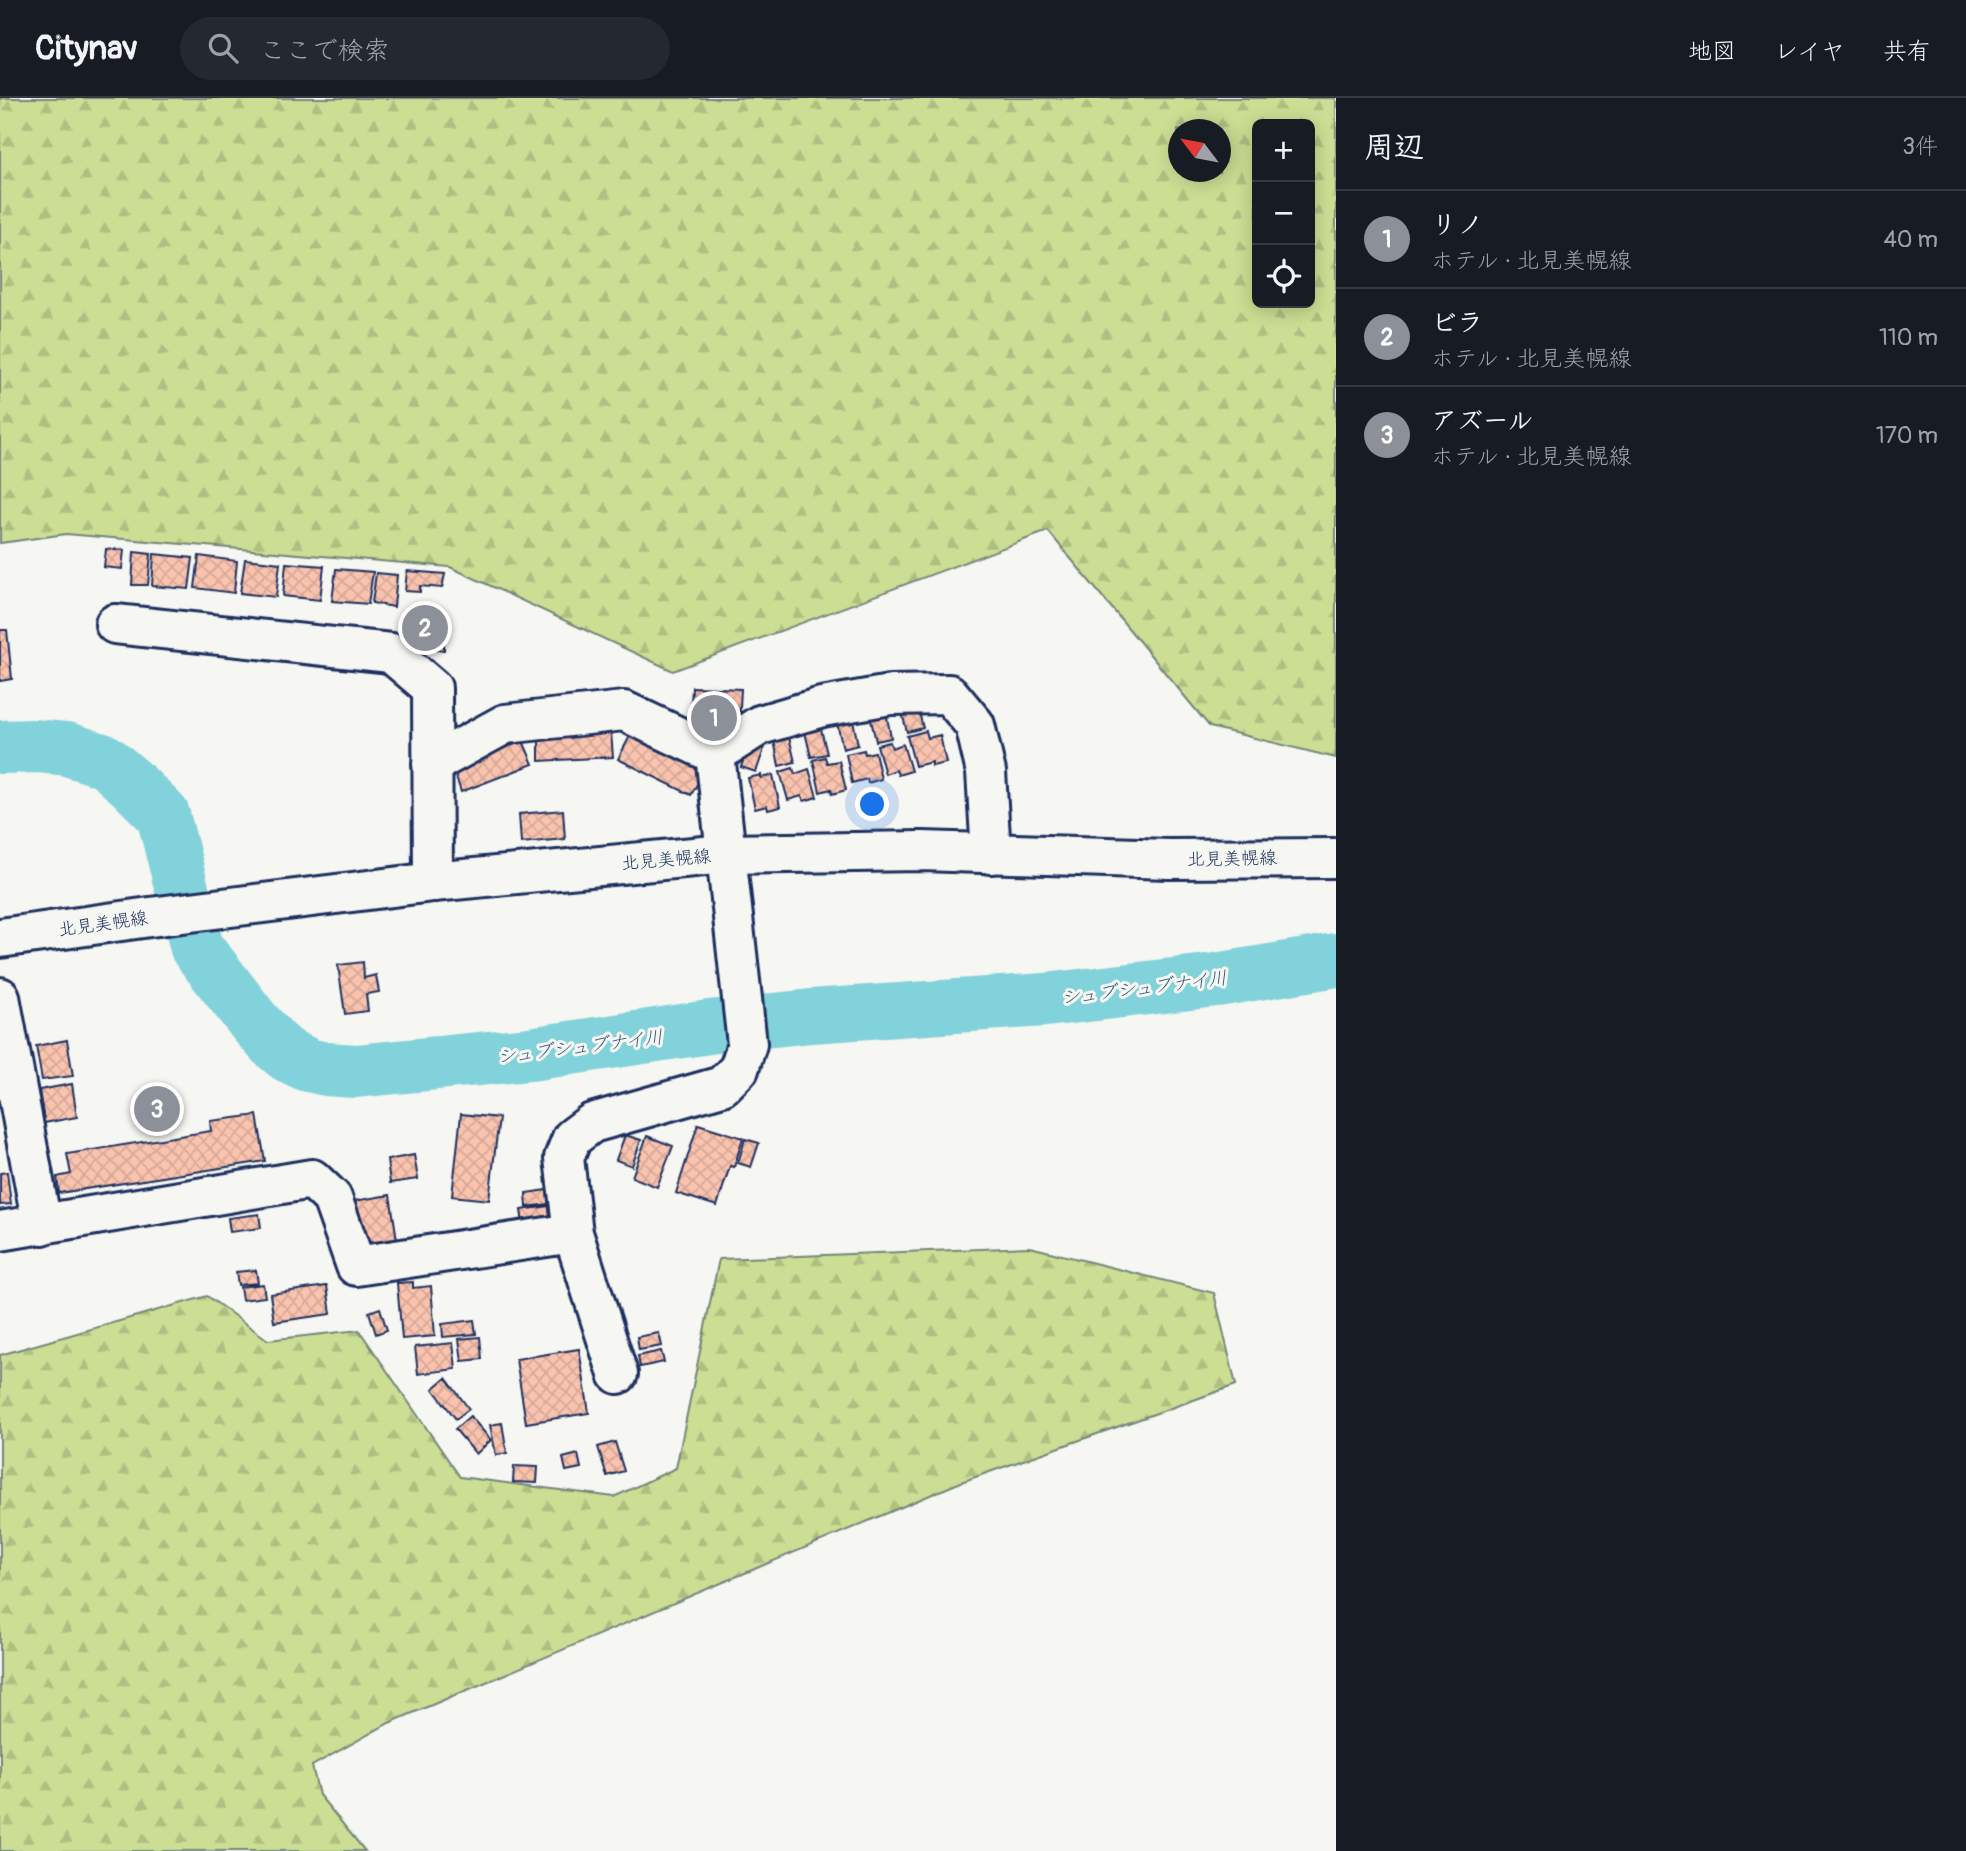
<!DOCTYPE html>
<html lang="ja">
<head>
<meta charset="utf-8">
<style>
	:root { --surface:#171b24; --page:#242831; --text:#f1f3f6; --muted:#9ea1a6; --line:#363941; --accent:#8c9099 }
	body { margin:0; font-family:Pangolin,"Klee One",sans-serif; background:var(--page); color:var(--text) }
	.controls { position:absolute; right:21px; top:21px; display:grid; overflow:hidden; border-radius:10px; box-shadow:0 4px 18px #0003 }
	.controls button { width:63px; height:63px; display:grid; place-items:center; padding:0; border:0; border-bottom:2px solid var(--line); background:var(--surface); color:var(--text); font:35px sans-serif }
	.compass { position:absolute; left:1168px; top:21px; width:63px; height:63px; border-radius:50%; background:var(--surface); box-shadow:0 4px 18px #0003; rotate:302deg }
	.you { position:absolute; left:873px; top:707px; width:24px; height:24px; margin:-18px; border:5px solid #fff; border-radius:50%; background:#1a73e8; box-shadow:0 0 0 10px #1a73e833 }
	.badge { display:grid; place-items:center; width:46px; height:46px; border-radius:50%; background:var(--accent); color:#fff; font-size:23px; font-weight:700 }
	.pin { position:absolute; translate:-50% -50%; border:4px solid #fff; box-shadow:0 2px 7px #0006 }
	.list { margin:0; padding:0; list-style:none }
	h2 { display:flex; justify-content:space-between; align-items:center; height:91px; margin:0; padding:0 28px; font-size:30px }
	h2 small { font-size:23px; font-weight:400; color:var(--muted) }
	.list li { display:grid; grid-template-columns:46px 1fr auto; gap:21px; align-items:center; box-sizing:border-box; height:98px; padding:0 28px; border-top:2px solid var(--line) }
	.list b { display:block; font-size:26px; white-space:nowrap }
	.list p { margin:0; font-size:23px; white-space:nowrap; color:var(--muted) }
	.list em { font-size:23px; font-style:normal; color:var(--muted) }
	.icon { flex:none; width:38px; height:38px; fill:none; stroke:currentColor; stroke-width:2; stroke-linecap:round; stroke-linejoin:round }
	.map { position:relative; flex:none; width:1336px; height:1753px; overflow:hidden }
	header { display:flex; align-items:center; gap:42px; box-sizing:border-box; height:98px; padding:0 35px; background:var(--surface); border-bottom:2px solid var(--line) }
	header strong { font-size:33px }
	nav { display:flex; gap:38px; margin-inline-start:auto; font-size:24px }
	.search { width:490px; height:63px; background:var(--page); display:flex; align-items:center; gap:18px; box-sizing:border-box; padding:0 24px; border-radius:38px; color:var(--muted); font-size:26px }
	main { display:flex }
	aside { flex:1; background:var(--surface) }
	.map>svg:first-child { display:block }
	.forest { fill:url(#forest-firs); stroke:#738678; stroke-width:2; fill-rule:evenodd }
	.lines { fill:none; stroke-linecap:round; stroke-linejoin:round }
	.river { stroke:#81d2da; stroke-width:54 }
	.building { fill:url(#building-cross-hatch); stroke:#1b2f5e; stroke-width:2 }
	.minor-casing { stroke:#1b2f5e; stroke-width:44 }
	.major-casing { stroke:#1b2f5e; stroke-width:44 }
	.minor { stroke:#f6f6f2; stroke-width:38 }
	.major { stroke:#f6f6f2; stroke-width:38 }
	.labels { text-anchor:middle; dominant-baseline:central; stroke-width:6; stroke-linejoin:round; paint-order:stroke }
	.street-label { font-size:18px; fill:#1b2f5e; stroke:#f6f6f2 }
	.water-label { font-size:19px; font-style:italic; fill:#34587d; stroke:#f6f6f2 }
</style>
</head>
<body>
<header>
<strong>Citynav</strong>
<div class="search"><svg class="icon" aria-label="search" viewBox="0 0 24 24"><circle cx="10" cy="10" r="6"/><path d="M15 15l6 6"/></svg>ここで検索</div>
<nav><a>地図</a><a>レイヤ</a><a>共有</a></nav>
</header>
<main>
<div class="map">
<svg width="1336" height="1753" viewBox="0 0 1336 1753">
	<defs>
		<pattern id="forest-firs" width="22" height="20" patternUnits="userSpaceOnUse" patternTransform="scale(1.75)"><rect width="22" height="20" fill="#cbde93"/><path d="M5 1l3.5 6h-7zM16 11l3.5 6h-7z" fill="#aebf81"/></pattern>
		<pattern id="building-cross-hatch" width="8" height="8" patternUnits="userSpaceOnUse" patternTransform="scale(1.75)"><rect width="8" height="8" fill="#fac3ae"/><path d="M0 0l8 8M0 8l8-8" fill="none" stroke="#d6a898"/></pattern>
	</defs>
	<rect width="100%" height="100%" fill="#f6f6f2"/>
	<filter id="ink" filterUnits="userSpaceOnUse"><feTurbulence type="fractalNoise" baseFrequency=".0143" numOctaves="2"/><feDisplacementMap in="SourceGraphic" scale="14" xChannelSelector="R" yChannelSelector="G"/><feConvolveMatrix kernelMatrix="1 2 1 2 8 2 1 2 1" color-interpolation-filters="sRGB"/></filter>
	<g filter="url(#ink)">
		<path class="forest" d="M 0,0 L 1336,0 L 1336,660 L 1210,629 L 1048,433 L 673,573 L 450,469 L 66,436 L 0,445 ZM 1257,26 L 1310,26 L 1310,205 L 1257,205 ZM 1178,32 L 1220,32 L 1220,74 L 1178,74 Z
			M 1030,1149 L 1214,1195 L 1236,1287 L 961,1384 L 389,1625 L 312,1668 L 319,1697 L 365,1753 L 0,1753 L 0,1257 L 207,1198 L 268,1242 L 359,1232 L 460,1379 L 614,1399 L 676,1370 L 719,1161 Z"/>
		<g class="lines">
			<path class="river" d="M 0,649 L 36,648 L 67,651 L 105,663 L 131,685 L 163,717 L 197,850 L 254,924 L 274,946 L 287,957 L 308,967 L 326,971 L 356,973 L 530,956 L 709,929 L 811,918 L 1045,902 L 1216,882 L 1336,862"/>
		</g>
		<path class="building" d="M 106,451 L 124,452 L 122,471 L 104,469 Z
			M 134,454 L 151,456 L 148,487 L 132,487 Z
			M 154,456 L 193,460 L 189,491 L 152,488 Z
			M 199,458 L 237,463 L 234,495 L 195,490 Z
			M 245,461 L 280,465 L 276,499 L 240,495 Z
			M 286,465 L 324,468 L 320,502 L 283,498 Z
			M 336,471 L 373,474 L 368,506 L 332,503 Z
			M 407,473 L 445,476 L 442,490 L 420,488 L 420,494 L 405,493 Z
			M 376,475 L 397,477 L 394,509 L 372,505 Z
			M 411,511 L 444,511 L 444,552 L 410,550 Z
			M 0,532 L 7,532 L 12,581 L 0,583 Z
			M 692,589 L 741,591 L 739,628 L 690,626 Z
			M 917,606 L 923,630 L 907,634 L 901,611 Z
			M 886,614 L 891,640 L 876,643 L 870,618 Z
			M 853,622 L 858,647 L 843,651 L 837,625 Z
			M 821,631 L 827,656 L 811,659 L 805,634 Z
			M 926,633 L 928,640 L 940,637 L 946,665 L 932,668 L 932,664 L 915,668 L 907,638 Z
			M 611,634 L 613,659 L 539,663 L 539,641 Z
			M 631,636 L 704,674 L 691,697 L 618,661 Z
			M 789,639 L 795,664 L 779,668 L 774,642 Z
			M 523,643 L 533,666 L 461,694 L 453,670 Z
			M 890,644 L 892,650 L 903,646 L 911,673 L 898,677 L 896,672 L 885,676 L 877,647 Z
			M 749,646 L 764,651 L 756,674 L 741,669 Z
			M 864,652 L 865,656 L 875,654 L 881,681 L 868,685 L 867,681 L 852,685 L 846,656 Z
			M 825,659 L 827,665 L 839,663 L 846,692 L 832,696 L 831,691 L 820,694 L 813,662 Z
			M 793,670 L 795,676 L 809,671 L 817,699 L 804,703 L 802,698 L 788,702 L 780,674 Z
			M 761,677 L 761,680 L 773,677 L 780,709 L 768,712 L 767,708 L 755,711 L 748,680 Z
			M 563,712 L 565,741 L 521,745 L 519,716 Z
			M 363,864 L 364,880 L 376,877 L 379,894 L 366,896 L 368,913 L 345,916 L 338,867 Z
			M 67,942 L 73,978 L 42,982 L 36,948 Z
			M 72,986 L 77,1019 L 44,1025 L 39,992 Z
			M 461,1016 L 499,1020 L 489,1102 L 452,1098 Z
			M 257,1017 L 265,1063 L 59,1095 L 57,1079 L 71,1076 L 67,1056 L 211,1033 L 210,1023 Z
			M 698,1026 L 743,1040 L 734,1069 L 730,1068 L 717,1108 L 676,1095 Z
			M 625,1037 L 641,1042 L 632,1068 L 616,1062 Z
			M 647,1038 L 673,1048 L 657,1089 L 632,1079 Z
			M 745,1041 L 759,1045 L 751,1069 L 738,1065 Z
			M 414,1057 L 418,1081 L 390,1085 L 387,1062 Z
			M 7,1074 L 11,1106 L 0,1107 L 0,1075 Z
			M 547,1092 L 549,1106 L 527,1109 L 526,1095 Z
			M 390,1097 L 398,1148 L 362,1153 L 354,1103 Z
			M 549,1108 L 551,1123 L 523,1126 L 521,1112 Z
			M 259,1116 L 261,1130 L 230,1134 L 228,1120 Z
			M 256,1172 L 258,1185 L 238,1187 L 236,1174 Z
			M 413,1184 L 413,1190 L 431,1188 L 435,1238 L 402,1241 L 397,1185 Z
			M 263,1186 L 265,1199 L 242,1202 L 240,1189 Z
			M 327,1188 L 331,1216 L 274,1224 L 270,1196 Z
			M 380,1210 L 387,1232 L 376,1236 L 369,1214 Z
			M 474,1222 L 476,1236 L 443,1239 L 442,1226 Z
			M 659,1235 L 662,1248 L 639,1252 L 637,1239 Z
			M 480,1239 L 482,1261 L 462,1263 L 459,1241 Z
			M 453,1245 L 456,1271 L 418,1276 L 415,1249 Z
			M 579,1251 L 589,1315 L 526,1325 L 516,1261 Z
			M 661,1253 L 664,1264 L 640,1269 L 638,1258 Z
			M 446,1280 L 469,1311 L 456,1321 L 433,1291 Z
			M 470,1318 L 491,1342 L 476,1356 L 455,1331 Z
			M 502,1325 L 507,1355 L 496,1357 L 490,1327 Z
			M 615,1344 L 624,1373 L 607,1378 L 598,1349 Z
			M 578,1356 L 581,1370 L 566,1373 L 563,1360 Z
			M 514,1368 L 538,1369 L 537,1385 L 513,1384 Z"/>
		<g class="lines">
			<g class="minor-casing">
				<path id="minor" d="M 115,526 L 391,555 L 432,590 L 433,784
					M 715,656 L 760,627 L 822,609 L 890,597 L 949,596 L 975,627 L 986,674 L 991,756
					M 432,666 L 505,626 L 624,613 L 715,656 L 747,946 L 739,971 L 722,988 L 592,1025 L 572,1040 L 564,1060 L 573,1135 L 618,1276
					M 0,899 L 42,1127
					M 0,1133 L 312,1081 L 332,1100 L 356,1168 L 573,1135"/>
			</g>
			<g class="major-casing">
				<path id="major" d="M 0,840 L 150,819 L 433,784 L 725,756 L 922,753 L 1169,761 L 1336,760"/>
			</g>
			<use href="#minor" class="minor"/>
			<use href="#major" class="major"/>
		</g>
	</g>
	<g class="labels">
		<g class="street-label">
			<text transform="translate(1232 761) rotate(-1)">北見美幌線</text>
			<text transform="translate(666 762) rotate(-5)">北見美幌線</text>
			<text transform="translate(103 826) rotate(-8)">北見美幌線</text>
		</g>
		<g class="water-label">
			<text transform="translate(1144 890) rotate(-7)">シュブシュブナイ川</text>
			<text transform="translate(580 949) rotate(-7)">シュブシュブナイ川</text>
		</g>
	</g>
</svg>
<div class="controls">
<button>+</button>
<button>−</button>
<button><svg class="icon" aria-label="locate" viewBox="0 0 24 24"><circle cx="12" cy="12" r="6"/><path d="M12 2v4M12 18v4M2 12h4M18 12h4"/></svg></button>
</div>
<svg class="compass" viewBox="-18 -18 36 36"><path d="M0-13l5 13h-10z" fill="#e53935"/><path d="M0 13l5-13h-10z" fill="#9ea1a6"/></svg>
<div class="you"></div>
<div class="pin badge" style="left:714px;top:620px">1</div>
<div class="pin badge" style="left:425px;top:530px">2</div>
<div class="pin badge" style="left:157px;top:1011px">3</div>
</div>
<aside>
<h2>周辺<small>3件</small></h2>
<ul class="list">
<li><span class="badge">1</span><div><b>リノ</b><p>ホテル · 北見美幌線</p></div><em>40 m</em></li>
<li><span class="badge">2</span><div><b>ビラ</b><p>ホテル · 北見美幌線</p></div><em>110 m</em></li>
<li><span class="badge">3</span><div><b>アズール</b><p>ホテル · 北見美幌線</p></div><em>170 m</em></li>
</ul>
</aside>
</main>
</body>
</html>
